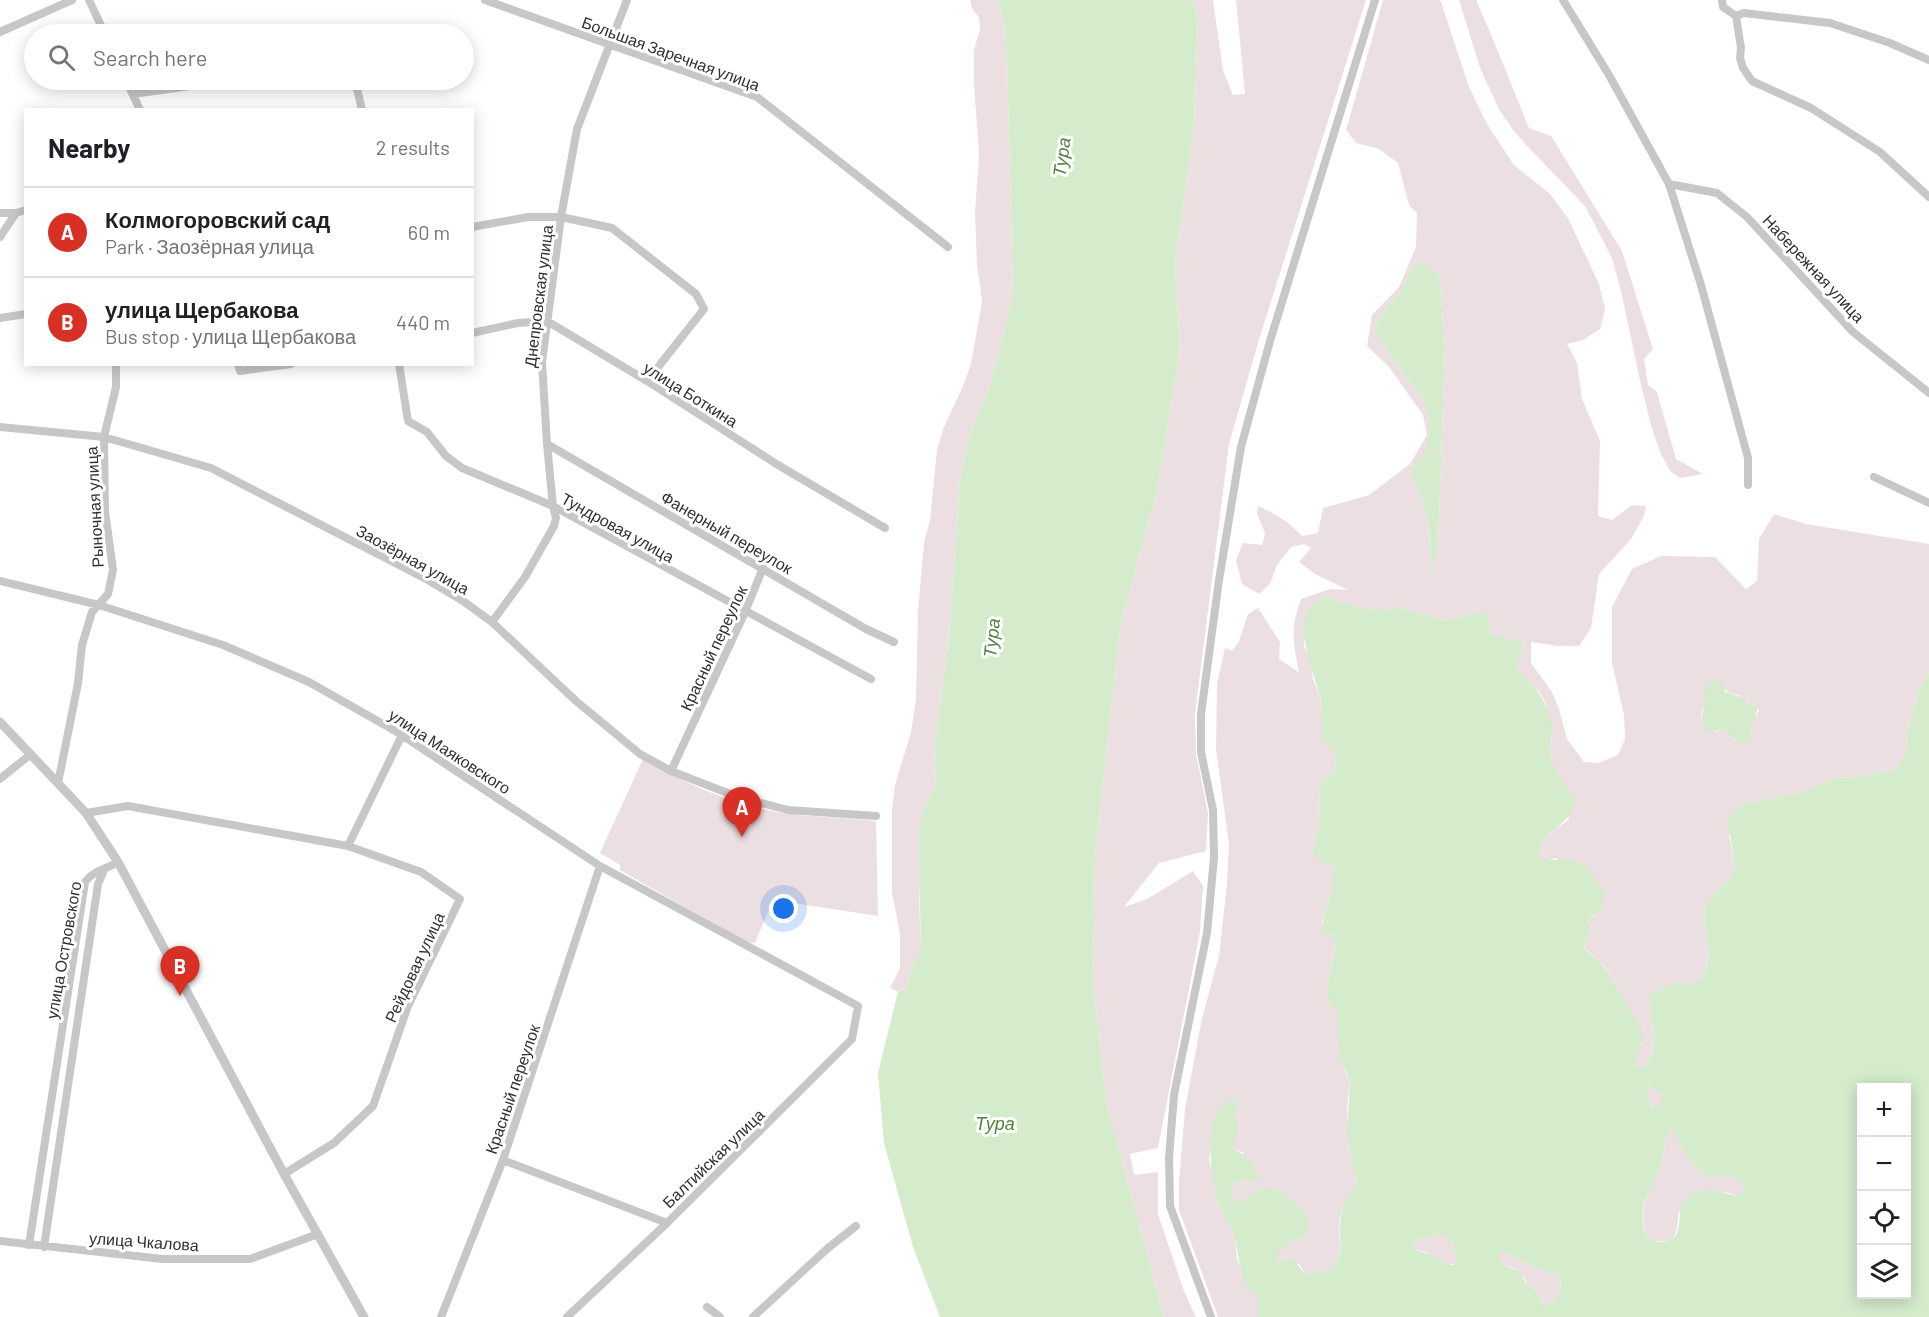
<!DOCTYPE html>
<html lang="en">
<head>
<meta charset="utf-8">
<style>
	:root { --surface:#fff; --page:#f2f2f2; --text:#202124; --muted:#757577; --line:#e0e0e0; --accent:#d93025 }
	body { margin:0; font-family:Barlow,sans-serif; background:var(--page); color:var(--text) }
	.controls { position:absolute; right:18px; bottom:18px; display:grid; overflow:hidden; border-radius:0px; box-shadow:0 3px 15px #0003 }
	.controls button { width:54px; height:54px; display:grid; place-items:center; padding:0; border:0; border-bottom:2px solid var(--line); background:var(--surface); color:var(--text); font:30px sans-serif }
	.you { position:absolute; left:784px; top:909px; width:21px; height:21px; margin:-15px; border:4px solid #fff; border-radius:50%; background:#1a73e8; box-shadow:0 0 0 9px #1a73e833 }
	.badge { display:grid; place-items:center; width:39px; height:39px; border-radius:50%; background:var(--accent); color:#fff; font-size:20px; font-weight:700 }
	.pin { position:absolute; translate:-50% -50px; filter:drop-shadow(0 2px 3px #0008) }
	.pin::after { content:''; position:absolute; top:32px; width:21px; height:18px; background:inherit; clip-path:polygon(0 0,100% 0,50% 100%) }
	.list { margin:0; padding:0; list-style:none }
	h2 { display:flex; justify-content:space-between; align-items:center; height:78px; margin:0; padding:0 24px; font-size:26px }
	h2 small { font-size:20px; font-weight:400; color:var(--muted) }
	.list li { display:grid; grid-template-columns:39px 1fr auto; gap:18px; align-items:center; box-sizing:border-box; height:90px; padding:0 24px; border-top:2px solid var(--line) }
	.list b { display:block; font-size:22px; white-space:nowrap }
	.list p { margin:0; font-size:20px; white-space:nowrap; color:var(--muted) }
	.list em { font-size:20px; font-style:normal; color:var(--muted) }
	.icon { flex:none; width:33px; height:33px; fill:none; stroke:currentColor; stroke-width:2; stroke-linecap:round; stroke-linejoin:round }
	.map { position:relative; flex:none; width:1929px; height:1317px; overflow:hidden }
	.search { position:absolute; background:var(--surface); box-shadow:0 3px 15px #0003; left:24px; top:24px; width:450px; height:66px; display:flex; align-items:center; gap:15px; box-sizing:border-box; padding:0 21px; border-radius:33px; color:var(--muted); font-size:22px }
	.panel { position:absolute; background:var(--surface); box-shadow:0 3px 15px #0003; left:24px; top:108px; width:450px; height:258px; border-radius:0px }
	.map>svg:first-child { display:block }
	.green { fill:#ecdfe1; fill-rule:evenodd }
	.water { fill:#d4ebcc; fill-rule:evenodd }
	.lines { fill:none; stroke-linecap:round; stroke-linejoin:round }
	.minor { stroke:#c7c7c7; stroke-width:8 }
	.tertiary { stroke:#c7c7c7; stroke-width:9 }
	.labels { text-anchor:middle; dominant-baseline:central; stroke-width:6; stroke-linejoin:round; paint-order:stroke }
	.street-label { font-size:16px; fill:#303030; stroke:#fff }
	.water-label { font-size:18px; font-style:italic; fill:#4e823d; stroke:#fff }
</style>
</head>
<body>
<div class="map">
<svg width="1929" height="1317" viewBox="0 0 1929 1317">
	<rect width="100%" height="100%" fill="#fff"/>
	<path class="green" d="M 970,0 L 997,0 L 1004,23 L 1007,55 L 1013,294 L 992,380 L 969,439 L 960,478 L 949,638 L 934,749 L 936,782 L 923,813 L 919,898 L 921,945 L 906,988 L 898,992 L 890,988 L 900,968 L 900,934 L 892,892 L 892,809 L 895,785 L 911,732 L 916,699 L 918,611 L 924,543 L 930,520 L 937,450 L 944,427 L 963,386 L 971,364 L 982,301 L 977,265 L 975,213 L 979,155 L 974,84 L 974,50 L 980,29 L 979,18 L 972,8 Z
		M 1192,0 L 1213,0 L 1223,70 L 1233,95 L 1245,94 L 1236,0 L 1366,0 L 1258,343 L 1229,444 L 1195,714 L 1196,753 L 1208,813 L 1206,851 L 1159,863 L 1124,907 L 1147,899 L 1193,871 L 1203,886 L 1200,932 L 1158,1148 L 1130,1154 L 1134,1175 L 1158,1172 L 1158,1214 L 1184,1291 L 1196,1317 L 1164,1317 L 1106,1101 L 1093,980 L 1095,855 L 1121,622 L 1157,492 L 1180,348 L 1175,264 L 1194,126 L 1198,17 Z
		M 1383,0 L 1439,0 L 1441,2 L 1469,87 L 1487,124 L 1514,165 L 1550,194 L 1568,218 L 1599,284 L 1605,309 L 1600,329 L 1583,340 L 1567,344 L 1577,363 L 1582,399 L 1600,441 L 1598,516 L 1612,520 L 1632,505 L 1646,506 L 1644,516 L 1631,539 L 1599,574 L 1591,628 L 1579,646 L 1558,646 L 1531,642 L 1531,663 L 1552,692 L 1559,709 L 1567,739 L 1584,762 L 1598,763 L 1618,755 L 1625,739 L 1624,715 L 1612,663 L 1612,607 L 1632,569 L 1661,556 L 1715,557 L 1746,589 L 1757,581 L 1759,539 L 1774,514 L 1806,524 L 1929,544 L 1929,673 L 1919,690 L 1907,732 L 1906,753 L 1895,770 L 1829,780 L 1804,792 L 1744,804 L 1729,836 L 1734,860 L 1734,873 C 1728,881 1709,897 1706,905 C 1698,930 1721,953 1698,982 L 1672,984 L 1649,1001 C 1651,1022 1661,1055 1641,1069 L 1635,1065 L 1638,1051 L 1642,1043 C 1631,1018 1621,993 1607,970 C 1601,960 1590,956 1584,946 L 1590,932 L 1588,918 L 1596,915 L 1556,858 L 1544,861 L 1539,859 C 1538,840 1555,830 1569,819 L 1549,753 L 1552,737 L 1546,703 L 1539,692 L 1516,669 L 1521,657 L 1492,636 L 1488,619 L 1483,612 L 1442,620 L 1398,607 L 1378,611 L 1334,601 L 1327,597 L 1307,611 L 1304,646 L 1310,658 L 1313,679 L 1320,696 L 1325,742 L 1333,751 L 1336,767 L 1324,780 L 1320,788 L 1319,825 L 1312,851 L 1325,863 L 1333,867 L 1335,879 L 1322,923 L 1328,934 L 1333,935 L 1335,949 L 1326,992 L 1330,1004 L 1338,1013 L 1338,1043 L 1345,1071 L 1350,1082 L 1347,1108 L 1349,1147 L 1357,1183 C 1350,1195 1341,1208 1339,1223 C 1337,1245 1347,1246 1332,1269 L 1305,1274 L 1300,1265 L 1288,1259 L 1277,1262 L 1277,1254 L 1291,1242 L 1305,1236 L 1258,1190 L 1243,1202 L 1236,1202 L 1232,1196 L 1231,1188 C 1238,1178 1244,1180 1255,1182 L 1243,1152 L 1233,1150 L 1237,1129 L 1235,1117 L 1239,1108 L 1215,1116 L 1209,1159 L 1218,1203 L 1227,1219 L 1235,1240 L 1237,1259 L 1251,1292 L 1258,1292 L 1259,1295 L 1258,1317 L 1218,1317 L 1179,1210 L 1179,1181 L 1185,1109 L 1202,1018 L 1219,956 L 1227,883 L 1229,844 L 1216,749 L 1217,684 L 1225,648 L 1232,651 L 1239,641 L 1248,614 L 1258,608 L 1280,642 L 1279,659 L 1299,672 C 1293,642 1290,629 1301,599 L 1330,589 L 1348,590 L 1315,574 L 1299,562 L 1311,548 L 1304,544 L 1291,547 L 1277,565 L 1270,584 L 1259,594 L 1242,584 L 1236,560 L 1243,543 L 1262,545 L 1265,533 L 1257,513 L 1258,506 C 1276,514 1289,522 1302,536 L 1318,533 L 1323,508 L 1369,495 L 1410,464 L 1427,435 L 1423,415 L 1389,367 L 1367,346 L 1372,315 L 1399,287 L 1416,247 L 1417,213 L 1409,205 L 1398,163 L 1379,149 L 1356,143 L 1346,130 ZM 1413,266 L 1439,274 L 1445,346 L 1438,547 L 1431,570 L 1429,529 L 1422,498 L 1431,420 L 1424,401 L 1374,332 L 1379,318 L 1403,288 ZM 1723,688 L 1729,693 L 1741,696 L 1746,703 L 1753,705 L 1759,710 L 1751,725 L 1752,739 L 1749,742 L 1735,741 C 1732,733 1729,729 1721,729 L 1716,732 L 1704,730 C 1696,708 1708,700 1723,688 Z
		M 1459,0 L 1476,0 C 1495,42 1511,85 1529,128 L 1551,136 L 1622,251 L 1653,349 L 1644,359 L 1648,385 L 1657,392 L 1676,459 L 1703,474 L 1680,478 L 1670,471 L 1661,454 L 1652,429 L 1641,385 L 1621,291 L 1612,258 L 1585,206 L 1528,147 L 1513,130 L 1499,109 L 1480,68 Z
		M 643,759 C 687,785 738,807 789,814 C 818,817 847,818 876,821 L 878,916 L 773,900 L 755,943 L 745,942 L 620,870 L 620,865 L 600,853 Z
		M 1651,1084 C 1658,1089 1664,1096 1660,1106 L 1653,1108 L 1650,1104 L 1647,1088 Z
		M 1671,1127 C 1683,1143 1687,1167 1708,1176 C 1721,1181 1734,1171 1743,1183 L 1743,1191 L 1737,1196 L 1725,1192 L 1679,1212 C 1676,1233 1679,1244 1652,1241 C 1647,1237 1645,1232 1644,1225 C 1639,1200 1655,1185 1662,1163 C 1665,1151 1664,1138 1671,1127 Z
		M 1439,1234 L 1451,1239 L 1457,1260 L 1456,1263 L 1449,1265 L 1426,1252 L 1415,1250 L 1412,1242 L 1414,1241 Z
		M 1499,1253 L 1503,1253 L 1560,1277 C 1563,1289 1557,1302 1544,1306 L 1535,1289 L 1527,1283 L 1523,1276 L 1516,1269 L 1503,1265 L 1499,1260 Z"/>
	<path class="water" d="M 997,0 L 1192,0 L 1198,17 L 1194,126 L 1175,264 L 1180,348 L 1157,492 L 1121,622 L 1095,855 L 1093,980 L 1106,1101 L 1164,1317 L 940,1317 L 913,1247 L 884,1143 L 878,1073 L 898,992 L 906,988 L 921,945 L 918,837 L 923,813 L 936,782 L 934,749 L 949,638 L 960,478 L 969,439 L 992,380 L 1013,294 L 1007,55 L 1004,23 Z
		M 1422,263 L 1439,274 L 1445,346 L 1438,547 L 1431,573 L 1429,529 L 1422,498 L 1410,469 L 1426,454 L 1430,420 L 1424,401 L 1374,332 L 1379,318 L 1403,288 L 1413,266 Z
		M 1327,597 L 1334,601 L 1378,611 L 1398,607 L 1442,620 L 1483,612 L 1488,619 L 1492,636 L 1499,635 L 1521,643 L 1521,657 L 1516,669 C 1536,687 1552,705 1552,733 C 1552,741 1548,749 1550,756 C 1555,773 1566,786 1576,801 C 1571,827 1538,831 1539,859 L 1577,861 L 1587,867 L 1604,893 C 1602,906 1602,913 1588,918 L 1590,932 L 1584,947 C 1590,956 1601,960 1607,971 C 1619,990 1629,1010 1641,1029 L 1643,1037 L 1635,1065 L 1641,1069 C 1661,1056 1651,1022 1649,1001 L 1651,995 L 1672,984 L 1698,982 C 1721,954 1698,930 1706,905 C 1709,897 1728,881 1734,873 L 1734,860 L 1727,818 L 1744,804 L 1804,792 L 1829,780 L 1895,770 L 1906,753 L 1907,732 L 1919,690 L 1929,673 L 1929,1317 L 1258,1317 L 1258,1292 L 1251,1292 C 1240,1276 1239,1259 1235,1240 C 1231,1226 1223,1215 1218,1202 C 1210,1182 1200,1097 1236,1101 L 1239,1108 L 1235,1117 L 1238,1129 L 1233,1150 C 1249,1154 1254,1165 1259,1180 L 1255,1182 C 1244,1180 1238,1178 1231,1188 L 1232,1196 L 1236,1202 C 1245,1201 1249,1195 1257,1191 C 1278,1180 1297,1205 1309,1218 L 1305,1236 L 1291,1242 L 1278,1254 L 1277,1262 L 1288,1259 L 1293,1259 L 1305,1274 L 1332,1269 C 1347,1246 1337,1245 1340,1222 C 1341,1207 1350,1195 1357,1182 L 1351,1162 L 1347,1130 L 1350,1082 L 1341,1059 L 1338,1043 L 1338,1013 L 1330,1004 L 1326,992 L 1335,949 L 1333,935 L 1322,932 C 1322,909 1337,890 1333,867 L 1316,859 L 1312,851 L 1319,825 L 1320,788 L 1324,780 L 1336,767 C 1335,761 1334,754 1331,749 C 1331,749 1326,743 1325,742 C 1319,729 1323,710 1320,696 C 1314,674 1296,631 1308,610 C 1312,603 1320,600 1327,597 ZM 1650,1084 L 1661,1095 L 1661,1104 L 1652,1108 C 1649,1102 1646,1089 1650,1084 ZM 1862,1088 L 1906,1088 L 1906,1294 L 1862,1294 ZM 1671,1128 C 1683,1144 1687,1167 1708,1176 C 1721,1181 1734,1171 1743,1183 L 1743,1191 L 1737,1196 C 1723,1194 1711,1186 1697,1192 C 1673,1201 1684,1220 1676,1235 C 1671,1242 1658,1244 1651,1240 C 1647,1237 1645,1232 1644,1228 C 1637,1199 1655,1188 1662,1163 C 1665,1151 1664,1137 1671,1128 ZM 1439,1234 L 1451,1239 L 1457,1260 L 1453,1265 L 1449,1265 L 1434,1255 L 1415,1250 L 1412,1242 L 1414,1241 ZM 1499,1253 L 1503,1253 L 1560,1277 C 1563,1289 1557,1302 1544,1306 L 1533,1286 L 1526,1283 L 1520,1271 C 1510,1267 1498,1267 1499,1253 Z
		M 1720,680 L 1722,681 L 1725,692 L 1745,698 L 1746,703 L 1758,707 L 1754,721 L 1751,725 L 1752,739 L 1749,742 L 1738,743 L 1725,729 L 1721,729 L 1711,733 L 1704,730 C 1699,716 1704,713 1705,701 C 1705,696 1703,691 1707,686 C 1709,682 1715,681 1720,680 Z"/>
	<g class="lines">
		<path class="minor" d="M 89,0 L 105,34
			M 485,0 L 757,97 L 948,247
			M 1563,0 L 1609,75 L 1669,184 L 1701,285 L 1748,458 L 1748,485
			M 1722,0 L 1723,7 L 1736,16 L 1744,13 L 1830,23 L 1890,43 L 1929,60
			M 1736,16 L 1741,48 L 1740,58 L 1743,68 L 1752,81 L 1811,108 L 1880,152 L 1929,197
			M 0,32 L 72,0
			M 126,80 L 140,110
			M 355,80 L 362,110
			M 133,94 L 233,80
			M 1669,184 L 1717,193 L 1747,217 L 1853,332 L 1929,393
			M 0,213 L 16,213
			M 472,227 L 528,217 L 561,217 L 612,228 L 696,294 L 704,309 L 647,381
			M 0,237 L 16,213 L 26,210
			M 0,318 L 26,314
			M 472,333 L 518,323 L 547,321 L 647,381 L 778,465 L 885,528
			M 238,364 L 240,371 L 291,364
			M 399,364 L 408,421 L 427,432 L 446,456 L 462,468 L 553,506 L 871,679
			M 0,427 L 104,437 L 211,468 L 428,580 L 463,601 L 492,622 L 576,701 L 640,754 L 671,771 L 738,797 L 788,810 L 876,816
			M 547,444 L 866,629 L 894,642
			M 1874,477 L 1929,503
			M 0,581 L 99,605 L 223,645 L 309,682 L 397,732 L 600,866 L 858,1006 L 852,1039 L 667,1223 L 567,1317
			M 492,622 L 525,577 L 554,526 L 556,518 L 553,506 L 547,444 L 542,362 L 561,217 L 577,129 L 627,0
			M 671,771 L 745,612 L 763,568
			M 0,779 L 31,754
			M 58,783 L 78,683 L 82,645 L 92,612 L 108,594 L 113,570 L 105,511 L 104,437 L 116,387 L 116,364
			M 86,813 L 128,806 L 348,846 L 421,872 L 460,899 L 408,1006 L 373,1106 L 334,1143 L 284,1174
			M 348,846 L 402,735
			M 503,1160 L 667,1223
			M 0,1241 L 163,1259 L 250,1259 L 318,1234
			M 29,1245 L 85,882 C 93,871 106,869 118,862
			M 44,1247 L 98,884 L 104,870
			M 707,1307 L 720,1317
			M 441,1317 L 503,1160 L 600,866
			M 753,1317 L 828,1248 L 856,1226
			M 1211,1317 L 1170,1206 L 1169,1158 L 1174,1095 L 1207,933 L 1214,858 L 1213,810 L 1201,752 L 1201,714 L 1219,580 L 1241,447 L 1270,341 L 1375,0"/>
		<path class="tertiary" d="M 0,722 L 86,813 L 118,862 L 284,1174 L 364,1317"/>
	</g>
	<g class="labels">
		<g class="street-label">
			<text transform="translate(671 53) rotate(20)">Большая Заречная улица</text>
			<text transform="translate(1814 268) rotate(47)">Набережная улица</text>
			<text transform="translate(538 296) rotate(-83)">Днепровская улица</text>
			<text transform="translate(691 394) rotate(32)">улица Боткина</text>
			<text transform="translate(94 507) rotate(-93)">Рыночная улица</text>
			<text transform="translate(618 527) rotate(29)">Тундровая улица</text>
			<text transform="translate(727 532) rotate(30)">Фанерный переулок</text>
			<text transform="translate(413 559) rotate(29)">Заозёрная улица</text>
			<text transform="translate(713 648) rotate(-65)">Красный переулок</text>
			<text transform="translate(450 751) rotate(33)">улица Маяковского</text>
			<text transform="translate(63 950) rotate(-80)">улица Островского</text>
			<text transform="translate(414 967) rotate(-65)">Рейдовая улица</text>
			<text transform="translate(512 1089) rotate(-71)">Красный переулок</text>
			<text transform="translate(713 1158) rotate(-44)">Балтийская улица</text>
			<text transform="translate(144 1241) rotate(4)">улица Чкалова</text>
		</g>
		<g class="water-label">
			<text transform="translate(1061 157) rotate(-82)">Тура</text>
			<text transform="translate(991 638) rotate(-84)">Тура</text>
			<text x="995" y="1123">Тура</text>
		</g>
	</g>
</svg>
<div class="controls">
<button>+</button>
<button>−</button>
<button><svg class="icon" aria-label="locate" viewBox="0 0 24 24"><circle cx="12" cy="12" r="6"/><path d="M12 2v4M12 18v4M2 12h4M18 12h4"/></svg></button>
<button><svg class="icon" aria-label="layers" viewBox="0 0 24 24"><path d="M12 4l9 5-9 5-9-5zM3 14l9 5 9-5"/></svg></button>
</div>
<div class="you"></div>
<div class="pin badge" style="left:742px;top:837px">A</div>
<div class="pin badge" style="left:180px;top:996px">B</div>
<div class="search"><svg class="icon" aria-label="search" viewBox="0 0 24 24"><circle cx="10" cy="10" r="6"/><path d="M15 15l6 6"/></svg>Search here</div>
<section class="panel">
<h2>Nearby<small>2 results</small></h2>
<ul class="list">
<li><span class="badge">A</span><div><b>Колмогоровский сад</b><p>Park · Заозёрная улица</p></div><em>60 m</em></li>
<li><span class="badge">B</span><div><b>улица Щербакова</b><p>Bus stop · улица Щербакова</p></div><em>440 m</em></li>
</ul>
</section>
</div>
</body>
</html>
